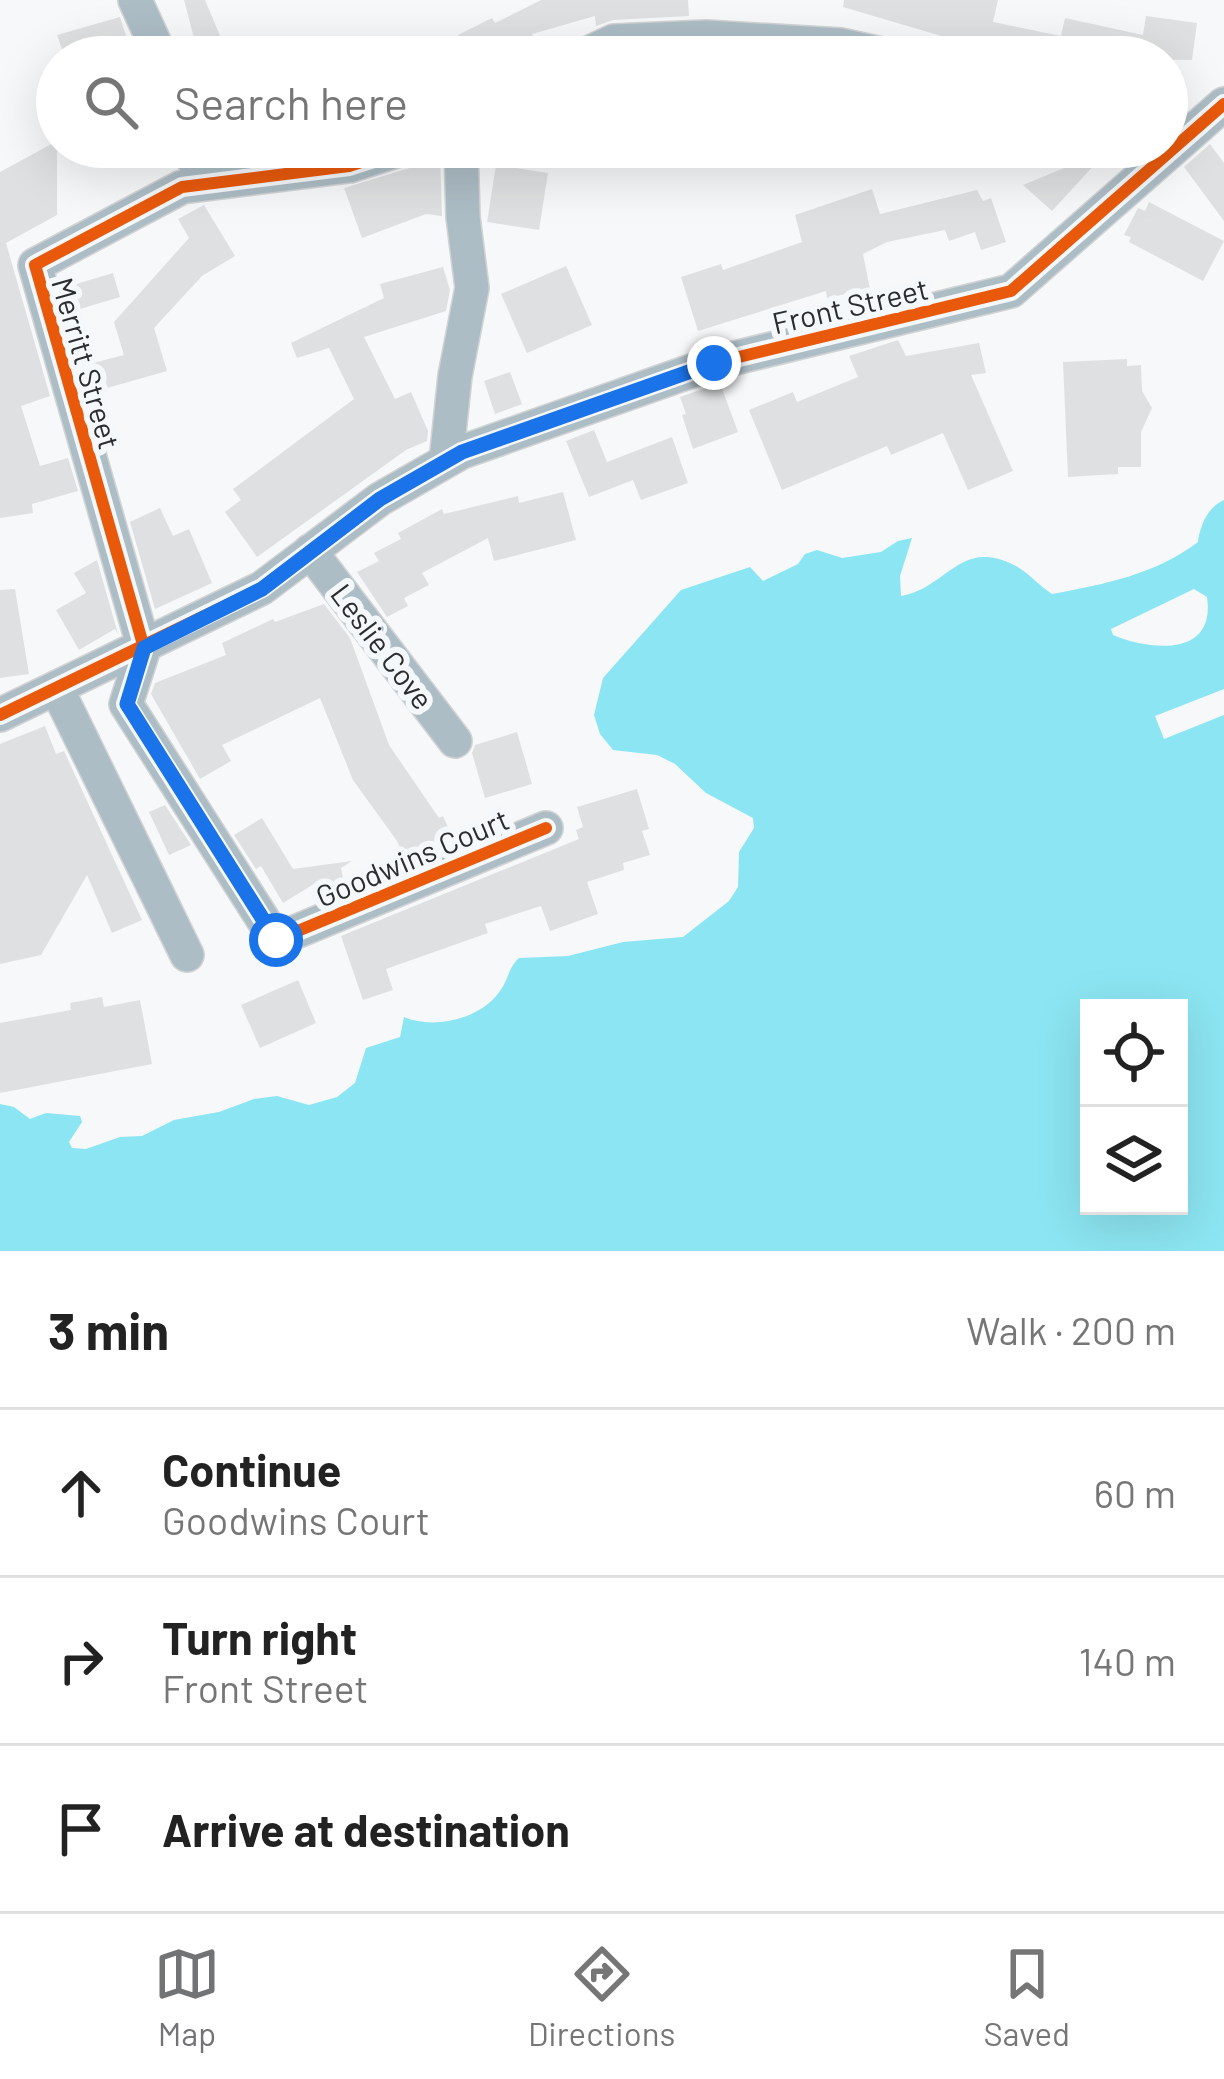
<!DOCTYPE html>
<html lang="en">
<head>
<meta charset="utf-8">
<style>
	:root { --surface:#fff; --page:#f2f2f2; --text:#222; --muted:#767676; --line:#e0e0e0; --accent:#727375 }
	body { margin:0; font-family:Barlow,sans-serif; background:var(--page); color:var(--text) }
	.controls { position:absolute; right:36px; bottom:36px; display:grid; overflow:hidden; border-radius:0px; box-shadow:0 12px 48px #0002 }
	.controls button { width:108px; height:108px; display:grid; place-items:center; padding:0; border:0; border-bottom:3px solid var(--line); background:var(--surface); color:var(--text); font:60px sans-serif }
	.stop { position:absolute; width:36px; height:36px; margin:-27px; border:9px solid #1a73e8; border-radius:50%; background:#fff }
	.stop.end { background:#1a73e8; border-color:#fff; box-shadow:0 3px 12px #0008 }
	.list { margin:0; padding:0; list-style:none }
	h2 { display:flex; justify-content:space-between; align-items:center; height:156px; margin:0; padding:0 48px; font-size:51px }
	h2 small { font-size:39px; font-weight:400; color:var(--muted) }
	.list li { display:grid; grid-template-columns:78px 1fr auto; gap:36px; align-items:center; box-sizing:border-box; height:168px; padding:0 48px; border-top:3px solid var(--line) }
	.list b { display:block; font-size:45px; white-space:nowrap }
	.list p { margin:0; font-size:39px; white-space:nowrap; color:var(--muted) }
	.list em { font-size:39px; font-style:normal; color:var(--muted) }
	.icon { flex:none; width:66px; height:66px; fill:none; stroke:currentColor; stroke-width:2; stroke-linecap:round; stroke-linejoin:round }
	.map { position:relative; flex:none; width:1224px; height:1251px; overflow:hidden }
	.search { position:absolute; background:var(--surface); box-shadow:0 12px 48px #0002; left:36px; right:36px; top:36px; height:132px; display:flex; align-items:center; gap:30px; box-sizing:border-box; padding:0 42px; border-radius:66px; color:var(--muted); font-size:45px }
	.sheet { height:660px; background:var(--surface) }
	nav { display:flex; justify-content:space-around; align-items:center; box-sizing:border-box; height:168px; border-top:3px solid var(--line); background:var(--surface); font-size:33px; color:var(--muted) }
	nav a { display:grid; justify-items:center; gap:6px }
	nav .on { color:var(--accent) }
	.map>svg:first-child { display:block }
	.water { fill:#8ce5f2; fill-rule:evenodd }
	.pier { fill:#f6f8fa }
	.building { fill:#dfe0e1 }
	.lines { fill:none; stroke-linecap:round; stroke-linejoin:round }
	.minor-casing { stroke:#d2d3d4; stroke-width:36 }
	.minor { stroke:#adbdc5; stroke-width:33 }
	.cycleway-casing { stroke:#f5f8fb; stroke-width:20 }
	.cycleway { stroke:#e8590c; stroke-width:12 }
	.route { stroke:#1a73e8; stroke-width:15 }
	.labels { text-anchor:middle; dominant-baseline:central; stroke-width:12; stroke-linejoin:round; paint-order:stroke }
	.street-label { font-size:30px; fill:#2b2c2d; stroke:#f5f8fb }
</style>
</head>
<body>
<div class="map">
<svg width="1224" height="1251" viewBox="0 0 1224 1251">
	<rect width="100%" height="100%" fill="#f6f8fa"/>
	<path class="water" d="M 1224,500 L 1224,1251 L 0,1251 L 0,1104 L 14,1107 L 30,1119 L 46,1113 L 80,1116 L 82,1122 L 69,1142 L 72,1148 L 86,1149 L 120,1137 L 142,1136 L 174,1120 L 219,1112 L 254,1099 L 277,1096 L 309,1105 L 337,1097 L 355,1083 L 366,1048 L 400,1037 L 404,1017 C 434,1030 481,1019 500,991 C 509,979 508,968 519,958 L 568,956 L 623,942 L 683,937 L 729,901 L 738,887 L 739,852 L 754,828 L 753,818 L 706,793 L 675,764 L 657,755 L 613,750 L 600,734 L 594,715 L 603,678 L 681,590 L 750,567 L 763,581 L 798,564 L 805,554 L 817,550 L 842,558 L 881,552 L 898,541 L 912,538 L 900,576 L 901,596 C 948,588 959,538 1014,565 C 1028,572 1038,585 1052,594 C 1105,584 1154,575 1198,542 C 1200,525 1208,507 1224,500 ZM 1194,589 L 1207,597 C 1216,657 1151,651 1113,635 L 1111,629 ZM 1089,1008 L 1179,1008 L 1179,1206 L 1089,1206 Z"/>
	<path class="pier" d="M 1224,689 L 1224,715 L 1164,739 L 1155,716 Z"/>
	<path class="building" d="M 184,0 L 205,0 L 229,57 L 199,57 Z
		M 541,0 L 688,0 L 689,16 L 613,20 L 596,26 L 595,16 L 532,34 L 535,40 L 501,57 L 469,57 L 464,54 L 458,35 L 492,18 L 495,23 Z
		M 844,0 L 998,0 L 993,22 L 1061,36 L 1065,18 L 1143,35 L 1146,16 L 1197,23 L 1192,60 L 967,57 L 952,53 L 955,40 L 843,7 Z
		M 120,17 L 133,57 L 65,57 L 57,35 Z
		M 57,141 L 57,215 L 6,243 L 50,396 L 21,406 L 40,466 L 68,458 L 78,491 L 32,504 L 33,513 L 0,518 L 0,172 Z
		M 1210,144 L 1224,163 L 1224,221 L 1184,167 Z
		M 428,147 L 438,147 L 440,156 L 442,216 L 426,214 L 362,238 L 344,188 L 416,166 L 424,160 Z
		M 1108,150 L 1052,211 L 1023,185 Z
		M 496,165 L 548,173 L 539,230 L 487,222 Z
		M 872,189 L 880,214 L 977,190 L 983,201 L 991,198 L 1006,242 L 981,250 L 975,232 L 949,241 L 945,230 L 887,242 L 863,254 L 870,289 L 827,298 L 826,291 L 698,331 L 681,277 L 721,264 L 723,270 L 802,242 L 795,215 Z
		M 1149,202 L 1224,241 L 1203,281 L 1129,242 L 1131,237 L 1124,235 L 1138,208 L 1145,211 Z
		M 204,205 L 235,256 L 202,276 L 154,328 L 167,371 L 93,392 L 85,365 L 124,355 L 114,322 L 189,238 L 178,219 Z
		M 566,266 L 592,325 L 527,353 L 501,294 Z
		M 443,267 L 450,290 L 446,311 L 364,337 L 395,399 L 411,392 L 428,431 L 427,441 L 406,450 L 257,557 L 225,512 L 241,500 L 233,489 L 354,399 L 329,348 L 297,358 L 291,343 L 384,298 L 380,284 Z
		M 113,273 L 120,297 L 70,312 L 63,288 Z
		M 898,340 L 906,356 L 979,343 L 986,373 L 971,375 L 1013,471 L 968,490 L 943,433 L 891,455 L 887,446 L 782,490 L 749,410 L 793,392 L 797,402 L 858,377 L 849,356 Z
		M 1127,359 L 1127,366 L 1141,365 L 1142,391 L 1152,408 L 1141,432 L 1141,467 L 1118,467 L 1118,474 L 1068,477 L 1063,362 Z
		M 510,372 L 522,404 L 495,414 L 484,381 Z
		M 720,383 L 738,432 L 693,449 L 682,415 L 686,414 L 680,397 Z
		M 594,430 L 607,462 L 672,437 L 688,483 L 641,500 L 633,480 L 589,497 L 566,441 Z
		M 563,492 L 576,540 L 494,561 L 488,538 L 422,573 L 429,585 L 404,598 L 408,606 L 387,617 L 357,572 L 379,561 L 374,553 L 401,539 L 398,533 L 442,509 L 444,514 L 518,496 L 519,503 Z
		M 160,508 L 173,536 L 189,529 L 212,583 L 155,609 L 130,522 Z
		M 97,560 L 118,634 L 115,629 L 79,650 L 56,610 L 86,593 L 74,573 Z
		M 15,589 L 29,674 L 0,678 L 0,590 Z
		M 324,604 L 350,638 L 389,745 L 439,818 L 443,816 L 455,843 L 407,863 L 397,841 L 353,780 L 320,698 L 222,745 L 231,761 L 200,779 L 151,694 L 155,683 L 226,655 L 222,643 L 273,619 L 275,622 Z
		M 45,726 L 56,754 L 64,751 L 142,920 L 112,933 L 87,875 L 41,955 L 0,964 L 0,744 Z
		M 517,732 L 532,784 L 485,798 L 472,753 L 475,745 Z
		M 637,789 L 649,829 L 642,831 L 650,855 L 623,863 L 624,870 L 587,882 L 598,914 L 550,931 L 541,906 L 485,924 L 488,933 L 386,969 L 393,990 L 363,1000 L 341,936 L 579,839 L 576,830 L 583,827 L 577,807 Z
		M 165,805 L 191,845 L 169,855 L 149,812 Z
		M 262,818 L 293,869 L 352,861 L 341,868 L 345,889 L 316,899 L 314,884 L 283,903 L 261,866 L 256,869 L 234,835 Z
		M 298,980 L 316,1023 L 260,1048 L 241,1005 Z
		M 102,997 L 104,1007 L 140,1000 L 152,1064 L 0,1093 L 0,1023 L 71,1010 L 70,1003 Z"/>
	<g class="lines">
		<g class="minor-casing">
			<path id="minor" d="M 135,0 L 161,57
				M 580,57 L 614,41 L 706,37 L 841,45 L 896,57
				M 190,147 L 202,184
				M 408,147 L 349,166 L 182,187 L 35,265 L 144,648 L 126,704 L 276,940 L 546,828
				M 446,461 L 455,376 L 472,288 L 463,217 L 461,147
				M 310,551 L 455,741
				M 57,689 L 187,955
				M 0,715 L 262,588 L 380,499 L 462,452 L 714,363 L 1011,291 L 1224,104"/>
		</g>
		<use href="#minor" class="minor"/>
		<g class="cycleway-casing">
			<path id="cycleway" d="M 408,147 L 349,166 L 182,187 L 35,265 L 144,648 L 126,704 L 276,940 L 546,828
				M 0,715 L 262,588 L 380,499 L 462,452 L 714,363 L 1011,291 L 1224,104"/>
		</g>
		<use href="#cycleway" class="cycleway"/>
	</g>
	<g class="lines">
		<path class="route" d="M 276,940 L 127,704 L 144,648 L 262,589 L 380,499 L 462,452 L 714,363"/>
	</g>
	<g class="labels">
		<g class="street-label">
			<text transform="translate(850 305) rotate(-13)">Front Street</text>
			<text transform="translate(87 363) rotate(74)">Merritt Street</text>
			<text transform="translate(383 646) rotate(53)">Leslie Cove</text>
			<text transform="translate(412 857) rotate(-23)">Goodwins Court</text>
		</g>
	</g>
</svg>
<div class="controls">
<button><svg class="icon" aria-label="locate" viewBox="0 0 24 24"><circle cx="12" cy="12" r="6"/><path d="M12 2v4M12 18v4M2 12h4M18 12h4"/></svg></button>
<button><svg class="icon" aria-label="layers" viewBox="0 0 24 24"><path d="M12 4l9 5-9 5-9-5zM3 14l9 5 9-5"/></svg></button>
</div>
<div class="stop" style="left:276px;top:940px"></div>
<div class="stop end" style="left:714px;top:363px"></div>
<div class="search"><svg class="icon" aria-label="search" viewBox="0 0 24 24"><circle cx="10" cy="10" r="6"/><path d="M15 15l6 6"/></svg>Search here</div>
</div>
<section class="sheet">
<h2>3 min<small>Walk · 200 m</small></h2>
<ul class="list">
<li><svg class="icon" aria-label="ahead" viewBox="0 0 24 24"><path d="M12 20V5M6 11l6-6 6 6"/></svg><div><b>Continue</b><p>Goodwins Court</p></div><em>60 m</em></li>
<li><svg class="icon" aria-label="right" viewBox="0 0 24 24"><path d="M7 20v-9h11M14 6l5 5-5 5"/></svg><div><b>Turn right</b><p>Front Street</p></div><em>140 m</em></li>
<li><svg class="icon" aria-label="arrive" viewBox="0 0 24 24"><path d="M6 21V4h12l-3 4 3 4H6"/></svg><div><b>Arrive at destination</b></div></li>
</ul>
</section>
<nav>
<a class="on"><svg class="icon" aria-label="map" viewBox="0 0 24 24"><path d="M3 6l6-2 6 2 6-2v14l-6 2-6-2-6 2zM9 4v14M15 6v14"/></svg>Map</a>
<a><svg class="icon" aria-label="directions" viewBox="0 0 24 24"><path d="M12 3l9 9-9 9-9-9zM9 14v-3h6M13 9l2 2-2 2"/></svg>Directions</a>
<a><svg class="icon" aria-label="saved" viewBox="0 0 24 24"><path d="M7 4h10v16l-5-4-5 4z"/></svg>Saved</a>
</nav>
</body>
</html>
